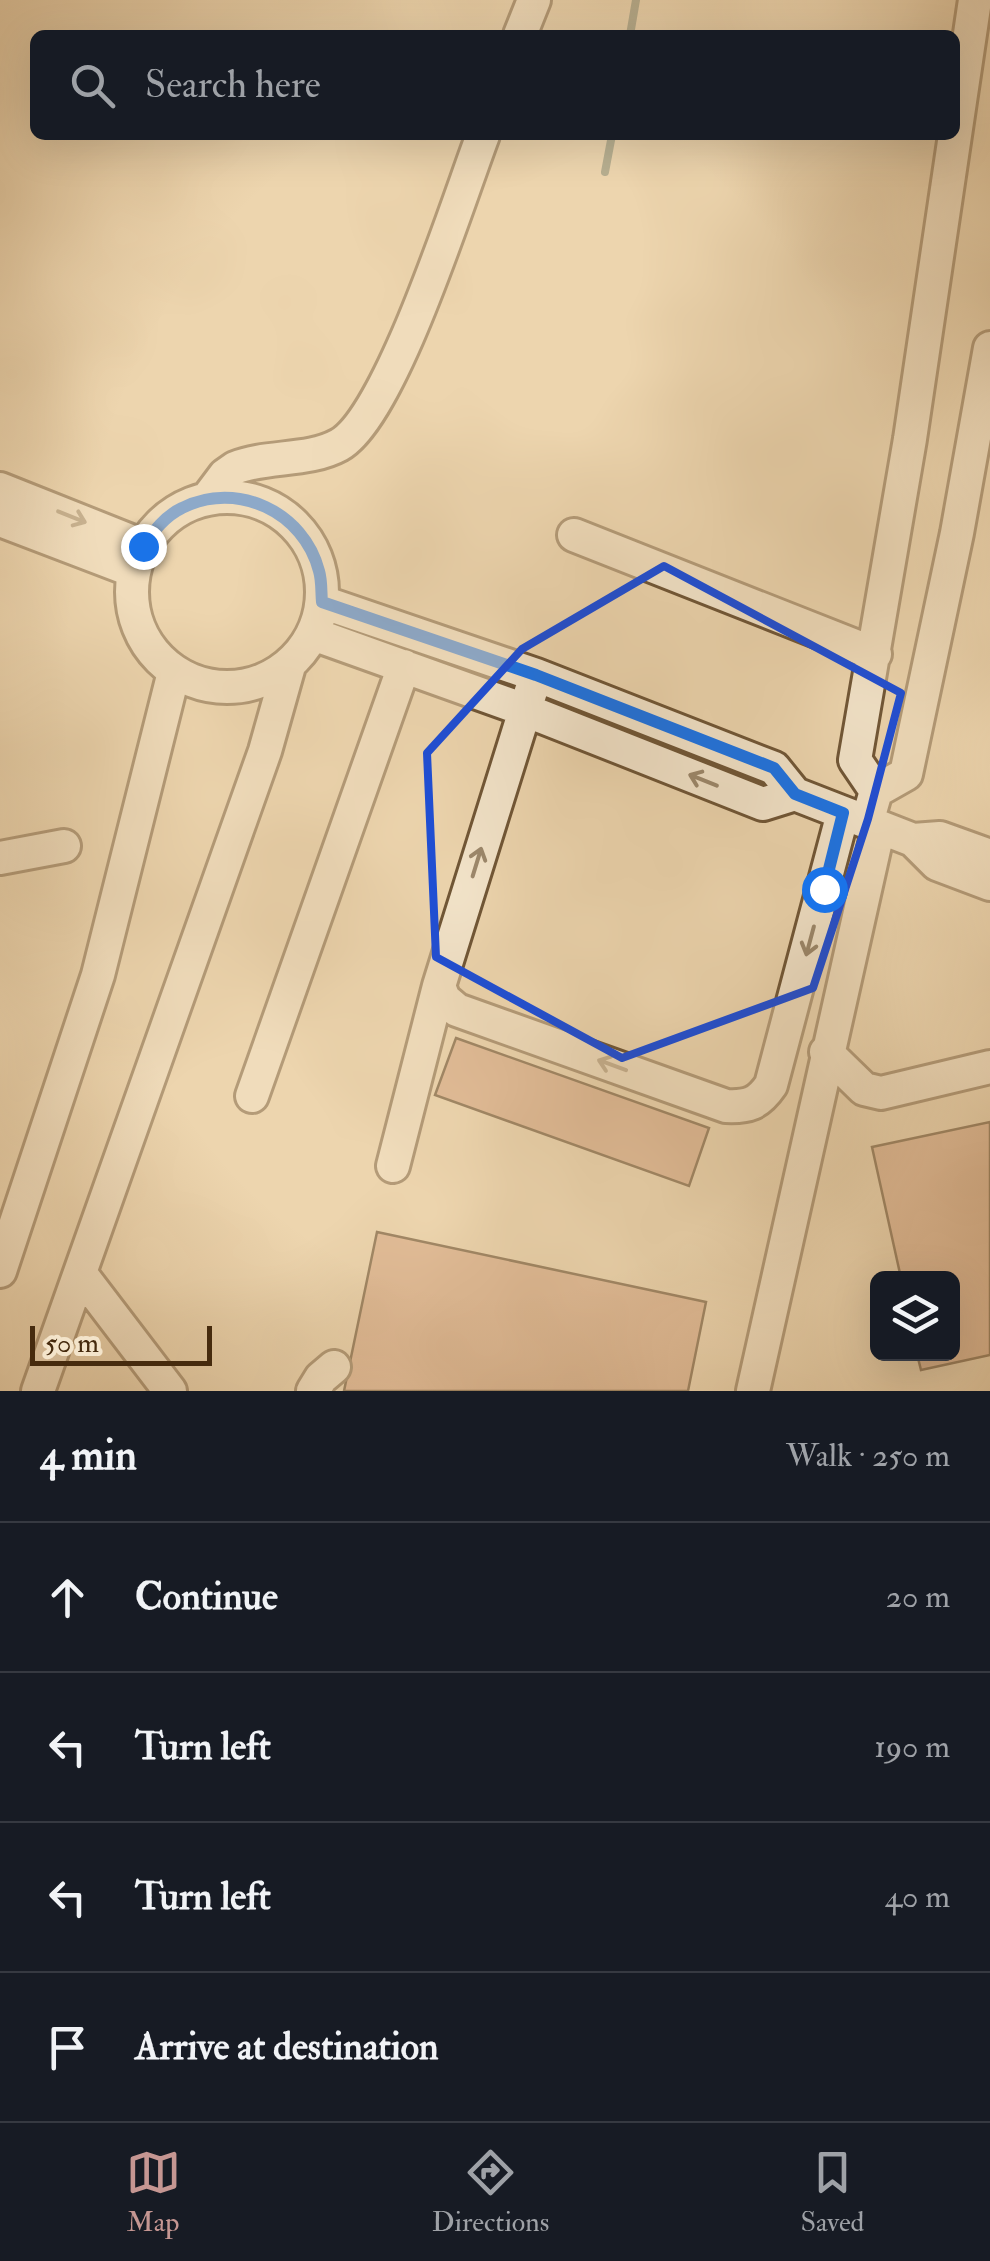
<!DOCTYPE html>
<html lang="en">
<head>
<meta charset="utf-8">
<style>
	:root { --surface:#171b24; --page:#242831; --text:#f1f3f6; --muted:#9ea1a6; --line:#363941; --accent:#c59692 }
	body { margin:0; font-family:"IM FELL Double Pica",serif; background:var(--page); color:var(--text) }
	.controls { position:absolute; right:30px; bottom:30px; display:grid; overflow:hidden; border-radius:15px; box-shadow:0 10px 40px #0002 }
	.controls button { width:90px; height:90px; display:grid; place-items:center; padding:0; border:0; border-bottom:2px solid var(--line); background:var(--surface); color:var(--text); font:50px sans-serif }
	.scale { position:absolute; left:30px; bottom:25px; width:182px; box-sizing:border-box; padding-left:10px; border:5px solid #462b0e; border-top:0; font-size:28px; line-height:35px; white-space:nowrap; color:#462b0e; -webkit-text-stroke:8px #f3e4ca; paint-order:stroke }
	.stop { position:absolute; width:30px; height:30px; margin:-22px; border:8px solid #1a73e8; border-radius:50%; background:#fff }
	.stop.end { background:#1a73e8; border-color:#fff; box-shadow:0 2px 10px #0008 }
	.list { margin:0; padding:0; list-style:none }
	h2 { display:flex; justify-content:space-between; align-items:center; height:130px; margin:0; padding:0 40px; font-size:42px }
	h2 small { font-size:32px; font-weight:400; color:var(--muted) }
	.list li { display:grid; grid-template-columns:65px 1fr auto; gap:30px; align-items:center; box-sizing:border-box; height:150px; padding:0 40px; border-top:2px solid var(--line) }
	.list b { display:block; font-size:38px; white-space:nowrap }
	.list em { font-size:32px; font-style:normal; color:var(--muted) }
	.icon { flex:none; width:55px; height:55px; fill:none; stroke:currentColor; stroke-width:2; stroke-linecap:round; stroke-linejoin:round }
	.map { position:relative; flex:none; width:990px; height:1391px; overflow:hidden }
	.search { position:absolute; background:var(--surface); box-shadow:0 10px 40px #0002; left:30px; right:30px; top:30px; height:110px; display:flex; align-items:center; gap:25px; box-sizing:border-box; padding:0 35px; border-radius:15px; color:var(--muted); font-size:38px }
	.sheet { height:730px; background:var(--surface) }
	nav { display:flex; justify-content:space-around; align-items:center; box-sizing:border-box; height:140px; border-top:2px solid var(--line); background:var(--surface); font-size:28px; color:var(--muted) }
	nav a { display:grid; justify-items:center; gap:5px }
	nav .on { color:var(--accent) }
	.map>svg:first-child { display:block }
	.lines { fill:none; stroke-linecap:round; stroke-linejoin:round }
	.stream { stroke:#78806a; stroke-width:8 }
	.building { fill:#d6a07c; stroke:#462b0e; stroke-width:2.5 }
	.minor-casing { stroke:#705636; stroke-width:38 }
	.minor { stroke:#f3e4ca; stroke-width:32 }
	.oneway { stroke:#9c886c }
	.route { stroke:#1a73e8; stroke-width:12 }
	.marked { fill:none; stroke:#1d4ed8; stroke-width:8; stroke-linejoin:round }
</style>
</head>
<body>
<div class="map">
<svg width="990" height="1391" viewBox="0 0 990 1391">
	<rect width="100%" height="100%" fill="#edd5ae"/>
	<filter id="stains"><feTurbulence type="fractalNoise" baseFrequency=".002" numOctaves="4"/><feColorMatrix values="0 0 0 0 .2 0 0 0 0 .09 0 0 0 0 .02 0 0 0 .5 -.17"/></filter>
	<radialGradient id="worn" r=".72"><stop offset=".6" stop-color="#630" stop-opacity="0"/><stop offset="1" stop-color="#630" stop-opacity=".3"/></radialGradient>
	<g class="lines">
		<path class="stream" d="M 630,35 L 636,0
			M 605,172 L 612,135"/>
	</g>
	<path class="building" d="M 456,1038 L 709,1128 L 689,1186 L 435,1095 Z
		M 990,1122 L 990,1355 L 921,1370 L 917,1354 L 952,1354 L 952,1278 L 901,1278 L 872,1147 Z
		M 377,1232 L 706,1302 L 688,1391 L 344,1391 Z"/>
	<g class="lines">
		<g class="minor-casing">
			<path id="minor" d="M 520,35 L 534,0
				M 0,489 L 143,546
				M132 592a95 95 0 1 1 190 0a95 95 0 1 1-190 0Z
				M 207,499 L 225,475 L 235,468 C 267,455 308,462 339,445 C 391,416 459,198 483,135
				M 0,520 L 134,571
				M 574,535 L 875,654
				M 322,602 L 536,675 L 774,768 L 795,794 L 913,840 L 937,864 L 990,884
				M 313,634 L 525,710 L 763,804 L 795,794
				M 536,675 L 439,986 L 444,999 L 457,1010 L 726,1106 C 748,1107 758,1104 771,1085 L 843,813
				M 876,791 L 855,760 L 910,439 L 975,0
				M 870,812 L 876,791 L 906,774 L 957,533 L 990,348
				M 913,840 L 940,838 L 990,856
				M 0,858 L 64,846
				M 826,1052 L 864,1089 L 881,1093 L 990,1067
				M 252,1096 L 404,666
				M 393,1166 L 439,986
				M 0,1271 L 98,975 L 174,672
				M 80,1273 L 170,1391
				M 38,1391 L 265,751 L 289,666
				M 313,1391 L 321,1378 L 334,1367
				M 753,1391 L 879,827"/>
		</g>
		<use href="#minor" class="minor"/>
	</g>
	<defs><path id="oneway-shaft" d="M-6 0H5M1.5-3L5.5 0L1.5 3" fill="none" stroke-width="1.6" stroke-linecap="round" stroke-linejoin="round" transform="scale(2.5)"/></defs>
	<g class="oneway">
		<use href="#oneway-shaft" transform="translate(72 517) rotate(22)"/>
		<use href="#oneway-shaft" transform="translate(703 780) rotate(-158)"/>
		<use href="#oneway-shaft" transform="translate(477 862) rotate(-73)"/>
		<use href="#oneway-shaft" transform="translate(810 941) rotate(105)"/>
		<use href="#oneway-shaft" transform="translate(612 1065) rotate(-160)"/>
	</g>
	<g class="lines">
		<path class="route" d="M 143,546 C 154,531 165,516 182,508 C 237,480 304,512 319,571 C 322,581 321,592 322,602 L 536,675 L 774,768 L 795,794 L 843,813 L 824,889"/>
	</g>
	<path d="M0 0H990V1391H0ZM 664,566 L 901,693 L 868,819 L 813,988 L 622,1058 L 436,957 L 427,753 L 522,649 Z" fill="#edd5ae" fill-opacity=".55" fill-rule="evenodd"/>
	<path class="marked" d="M 664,566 L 901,693 L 868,819 L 813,988 L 622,1058 L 436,957 L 427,753 L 522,649 Z"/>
	<rect width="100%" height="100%" filter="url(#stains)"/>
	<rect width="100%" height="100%" fill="url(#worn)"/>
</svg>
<div class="controls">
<button><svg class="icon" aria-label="layers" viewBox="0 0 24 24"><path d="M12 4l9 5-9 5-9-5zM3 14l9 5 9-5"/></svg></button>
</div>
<div class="scale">50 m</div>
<div class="stop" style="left:824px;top:889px"></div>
<div class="stop end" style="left:143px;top:546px"></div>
<div class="search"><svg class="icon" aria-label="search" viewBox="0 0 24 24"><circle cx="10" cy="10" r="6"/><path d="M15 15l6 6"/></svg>Search here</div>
</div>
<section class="sheet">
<h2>4 min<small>Walk · 250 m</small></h2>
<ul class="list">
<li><svg class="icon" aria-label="ahead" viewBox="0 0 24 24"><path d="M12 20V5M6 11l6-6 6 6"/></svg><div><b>Continue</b></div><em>20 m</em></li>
<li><svg class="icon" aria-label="left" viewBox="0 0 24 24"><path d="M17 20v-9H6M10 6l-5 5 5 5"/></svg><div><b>Turn left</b></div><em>190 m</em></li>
<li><svg class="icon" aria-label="left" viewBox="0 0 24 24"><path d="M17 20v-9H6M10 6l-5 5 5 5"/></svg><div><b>Turn left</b></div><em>40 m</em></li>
<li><svg class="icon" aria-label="arrive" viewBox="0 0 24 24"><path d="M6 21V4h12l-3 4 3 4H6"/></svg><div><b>Arrive at destination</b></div></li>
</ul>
</section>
<nav>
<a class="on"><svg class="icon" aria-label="map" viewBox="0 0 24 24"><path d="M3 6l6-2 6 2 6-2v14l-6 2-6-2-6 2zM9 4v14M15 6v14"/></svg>Map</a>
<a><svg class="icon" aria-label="directions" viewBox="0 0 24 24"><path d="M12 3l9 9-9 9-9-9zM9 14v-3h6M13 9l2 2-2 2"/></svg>Directions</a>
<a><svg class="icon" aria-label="saved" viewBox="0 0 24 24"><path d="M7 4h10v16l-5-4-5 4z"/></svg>Saved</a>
</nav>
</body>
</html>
